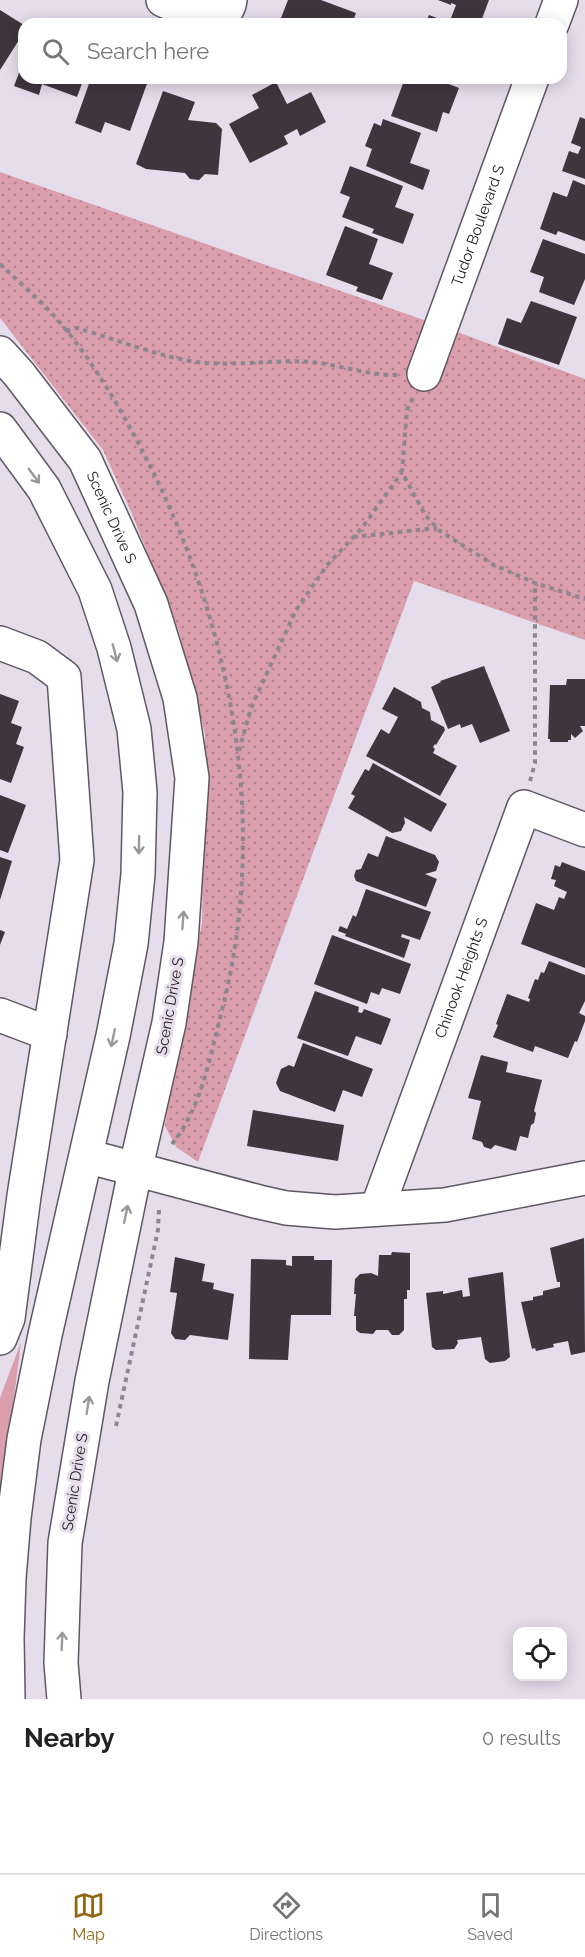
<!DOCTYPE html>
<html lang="en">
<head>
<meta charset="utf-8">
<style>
	:root { --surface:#fff; --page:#f6f6f6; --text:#222; --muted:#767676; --line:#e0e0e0; --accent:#926610 }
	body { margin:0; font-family:Raleway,sans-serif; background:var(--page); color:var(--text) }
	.controls { position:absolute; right:18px; bottom:18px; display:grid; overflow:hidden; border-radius:12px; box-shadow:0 3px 15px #0003 }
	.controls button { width:54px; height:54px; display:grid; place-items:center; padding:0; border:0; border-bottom:2px solid var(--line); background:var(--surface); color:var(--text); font:30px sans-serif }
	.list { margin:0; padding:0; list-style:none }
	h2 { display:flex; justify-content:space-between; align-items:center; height:78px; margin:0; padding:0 24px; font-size:26px }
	h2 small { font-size:20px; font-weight:400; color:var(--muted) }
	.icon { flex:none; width:33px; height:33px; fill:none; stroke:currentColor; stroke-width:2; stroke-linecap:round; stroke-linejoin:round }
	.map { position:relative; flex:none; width:585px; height:1699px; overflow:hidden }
	.search { position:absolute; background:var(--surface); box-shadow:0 3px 15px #0003; left:18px; right:18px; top:18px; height:66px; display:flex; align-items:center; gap:15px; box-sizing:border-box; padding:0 21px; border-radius:18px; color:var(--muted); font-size:22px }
	.sheet { height:174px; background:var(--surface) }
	nav { display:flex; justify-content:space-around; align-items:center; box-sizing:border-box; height:84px; border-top:2px solid var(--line); background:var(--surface); font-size:16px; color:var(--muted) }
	nav a { display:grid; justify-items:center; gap:3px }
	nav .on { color:var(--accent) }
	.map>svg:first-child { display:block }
	.grass { fill:url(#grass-dots) }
	.park { fill:#da9ead }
	.building { fill:#41353d }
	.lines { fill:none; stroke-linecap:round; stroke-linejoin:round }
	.minor-casing { stroke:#5e5764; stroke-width:36 }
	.major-casing { stroke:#5e5764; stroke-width:36 }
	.path { stroke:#8c8691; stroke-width:4; stroke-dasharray:4.5 4.5; stroke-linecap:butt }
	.minor { stroke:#fff; stroke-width:33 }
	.major { stroke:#fff; stroke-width:33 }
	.oneway { stroke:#99989a }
	.labels { text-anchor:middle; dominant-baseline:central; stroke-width:6; stroke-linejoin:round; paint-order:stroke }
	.street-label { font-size:15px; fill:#1c191e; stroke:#e6ddec }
</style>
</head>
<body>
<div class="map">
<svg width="585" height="1699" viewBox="0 0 585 1699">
	<defs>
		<pattern id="grass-dots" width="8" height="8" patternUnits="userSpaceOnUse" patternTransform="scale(1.5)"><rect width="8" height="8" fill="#da9ead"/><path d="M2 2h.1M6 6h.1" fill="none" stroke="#b0808c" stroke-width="1.8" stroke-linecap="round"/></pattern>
	</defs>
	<rect width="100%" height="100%" fill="#e6ddec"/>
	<path class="grass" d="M 0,172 L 441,326 L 585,379 L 585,640 L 414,581 L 198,1162 L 176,1147 L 165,1126 L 170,1088 L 202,923 L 205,734 L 179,632 L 132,514 L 103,450 L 0,318 Z"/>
	<path class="park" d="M 21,1342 L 0,1508 L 0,1398 Z"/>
	<path class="building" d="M 288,0 L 321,0 L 356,13 L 352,24 L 297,24 L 281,18 Z
		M 438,0 L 489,0 L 480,24 L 468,24 L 451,18 L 456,5 L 451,3 L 451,5 Z
		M 0,10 L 24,25 L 24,30 L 19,40 L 0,70 Z
		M 429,15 L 453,24 L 425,24 Z
		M 24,60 L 24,78 L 84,78 L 77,97 L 42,84 L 39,95 L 14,86 Z
		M 91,78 L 149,78 L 130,131 L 105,122 L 101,133 L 75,123 Z
		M 405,78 L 433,78 L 459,88 L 449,114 L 443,112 L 437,132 L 391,116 Z
		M 276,82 L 287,104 L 311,92 L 326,122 L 300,136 L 297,129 L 284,136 L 288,144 L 250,163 L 229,124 L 259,108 L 252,95 Z
		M 163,91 L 195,102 L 188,120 L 216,123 L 222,129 L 218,175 L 205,174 L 199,180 L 190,179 L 185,173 L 146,169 L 136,164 Z
		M 580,117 L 585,119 L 585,179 L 562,171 L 569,151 L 578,154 L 581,147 L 571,143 Z
		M 383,119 L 421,133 L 410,163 L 430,170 L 423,190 L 366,166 L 372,149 L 365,146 L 374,123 L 381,126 Z
		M 350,166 L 403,186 L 395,207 L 414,214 L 403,244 L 372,233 L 374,229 L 342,217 L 350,197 L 340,193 Z
		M 573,180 L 585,185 L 585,241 L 558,231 L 556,235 L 540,229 L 553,192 L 567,197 Z
		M 345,226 L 378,239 L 369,264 L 393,273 L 382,300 L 356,291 L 358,287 L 326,275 Z
		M 543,239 L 585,254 L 585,279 L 574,305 L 539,292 L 544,277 L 530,272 Z
		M 531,301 L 577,317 L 559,365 L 498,344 L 507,318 L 521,323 Z
		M 484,666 L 510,731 L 480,743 L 472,724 L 461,728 L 460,724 L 448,729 L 431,687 L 441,682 L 440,681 Z
		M 567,679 L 585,679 L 585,726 L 580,726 L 583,731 L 575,738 L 571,734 L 571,740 L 568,740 L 568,742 L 550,742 L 550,739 L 548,739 L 550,685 L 566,685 Z
		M 394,687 L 421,702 L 422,708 L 430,712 L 431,720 L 444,727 L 445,730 L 436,745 L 435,744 L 433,747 L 435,749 L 433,753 L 457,766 L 440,796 L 366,756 L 381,729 L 389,734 L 398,717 L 382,709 Z
		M 0,694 L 19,701 L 11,723 L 22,727 L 16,744 L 24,747 L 11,783 L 0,779 Z
		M 373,763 L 447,804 L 431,832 L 404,817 L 405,823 L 401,831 L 392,833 L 348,808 L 355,796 L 351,794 L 365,769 L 369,771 Z
		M 0,795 L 26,805 L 8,853 L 0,850 Z
		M 386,836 L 435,855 L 439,862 L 436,871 L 425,874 L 437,879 L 426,907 L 356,881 L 354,876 L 356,870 L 361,869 L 368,853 L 378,857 Z
		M 0,857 L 12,861 L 0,900 Z
		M 562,862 L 585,871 L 585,968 L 521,944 L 536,903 L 554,910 L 559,897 L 564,899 L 567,892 L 554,886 L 556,880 L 551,879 L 555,865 L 560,867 Z
		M 366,889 L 431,912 L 420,940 L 402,934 L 401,937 L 410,940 L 404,958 L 345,936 L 346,934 L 338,931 L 340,926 L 347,929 L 353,915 L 356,917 Z
		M 0,930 L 5,932 L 0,945 Z
		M 332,935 L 411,964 L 400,994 L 382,988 L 379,995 L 371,992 L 367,1004 L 314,984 Z
		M 549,961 L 585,975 L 585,1001 L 579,1013 L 585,1016 L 585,1021 L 577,1042 L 575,1041 L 568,1058 L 535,1046 L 533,1052 L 493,1037 L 498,1025 L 496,1024 L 507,994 L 529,1002 L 530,999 L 528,998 L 535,979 L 538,980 L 541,972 L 544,973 Z
		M 315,991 L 359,1007 L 358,1012 L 362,1013 L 364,1009 L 391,1019 L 381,1045 L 356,1036 L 348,1056 L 297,1038 Z
		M 303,1043 L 373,1069 L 362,1097 L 343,1090 L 335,1112 L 280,1091 L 276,1083 L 281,1069 L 289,1065 L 294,1067 Z
		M 481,1055 L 508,1062 L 506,1072 L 542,1080 L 534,1111 L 536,1113 L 534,1123 L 531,1125 L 528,1138 L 520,1136 L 516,1151 L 495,1145 L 491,1149 L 484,1147 L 482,1142 L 472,1139 L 481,1101 L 468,1098 Z
		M 253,1110 L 344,1125 L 338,1161 L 247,1146 Z
		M 584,1238 L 585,1352 L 571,1355 L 568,1341 L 553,1344 L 554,1347 L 536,1351 L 535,1348 L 532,1349 L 521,1302 L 533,1300 L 533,1297 L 543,1295 L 543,1291 L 560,1287 L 560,1282 L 557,1282 L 550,1248 Z
		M 392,1252 L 410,1253 L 410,1290 L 407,1290 L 407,1299 L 404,1299 L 404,1330 L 399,1335 L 392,1335 L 388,1330 L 376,1330 L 373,1334 L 360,1333 L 356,1330 L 356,1316 L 354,1316 L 356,1294 L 354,1294 L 355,1279 L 360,1274 L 371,1273 L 378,1276 L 379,1255 L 391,1255 Z
		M 292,1256 L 314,1256 L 314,1260 L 332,1260 L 331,1315 L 291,1315 L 288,1360 L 249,1359 L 251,1259 L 286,1260 L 286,1265 L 292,1266 Z
		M 175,1257 L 205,1264 L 202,1281 L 214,1283 L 213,1289 L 234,1294 L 228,1340 L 190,1335 L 185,1340 L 175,1339 L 171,1333 L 177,1293 L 170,1292 Z
		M 503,1272 L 510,1357 L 505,1361 L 490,1363 L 485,1359 L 481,1337 L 457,1340 L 458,1343 L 454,1349 L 436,1350 L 432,1347 L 426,1293 L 443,1291 L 443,1294 L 462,1290 L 463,1297 L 470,1296 L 468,1278 Z"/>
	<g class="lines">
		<g class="minor-casing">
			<g id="minor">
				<path d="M 163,0 C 181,7 226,31 230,0"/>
				<path d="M 552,24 L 561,0"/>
				<path id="s1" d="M 424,374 L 532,78"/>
				<path d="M 0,643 L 37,657 L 64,677 L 77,860 L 24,1196 L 8,1318 L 0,1338"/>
				<path d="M 0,1015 L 50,1034"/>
				<path d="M 86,1156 L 259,1202 L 286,1208 L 335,1212 L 445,1205 L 585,1178"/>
				<path id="s2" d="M 377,1209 L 524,807 L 585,830"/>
			</g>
		</g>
		<g class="major-casing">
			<g id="major">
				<path id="s3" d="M 0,353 L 19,374 L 85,460 L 151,604 L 180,698 L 192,778 L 181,942 L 169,1023 L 135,1171 L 92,1381 L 65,1543 L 61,1663 L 64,1699"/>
				<path d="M 0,429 L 44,489 L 95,590 L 114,648 L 134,729 L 140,792 L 138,874 L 131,944 L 113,1036 L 45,1335 L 24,1439 L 14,1518 L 9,1578 L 7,1638 L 8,1699"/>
			</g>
		</g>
		<path class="path" d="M 0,264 C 21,284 44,303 62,325 C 100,371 129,423 155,476 C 235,641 268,831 222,1010 C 210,1056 202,1107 172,1144
			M 66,331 L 77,328 C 115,339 157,356 196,362 C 235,367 273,359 311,362 C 341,365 369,376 398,375
			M 413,398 L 407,410 L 402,472 L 425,515 L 440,531 L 494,565 L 535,583 L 585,599
			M 353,537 L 437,528
			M 239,751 L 251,708 L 296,610 L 328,564 L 362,528 L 402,472
			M 530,781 L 535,763 L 535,583
			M 116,1426 L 158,1230 L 159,1210"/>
		<use href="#minor" class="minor"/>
		<use href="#major" class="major"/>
	</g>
	<defs><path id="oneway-shaft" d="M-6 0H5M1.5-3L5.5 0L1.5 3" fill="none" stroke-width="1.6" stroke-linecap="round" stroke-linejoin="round" transform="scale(1.5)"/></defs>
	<g class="oneway">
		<use href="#oneway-shaft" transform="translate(34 476) rotate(54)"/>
		<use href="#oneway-shaft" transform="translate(115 653) rotate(75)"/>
		<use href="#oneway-shaft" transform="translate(139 845) rotate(91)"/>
		<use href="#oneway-shaft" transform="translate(183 920) rotate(-86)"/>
		<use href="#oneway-shaft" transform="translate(113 1038) rotate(102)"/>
		<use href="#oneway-shaft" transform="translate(126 1214) rotate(-78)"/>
		<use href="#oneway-shaft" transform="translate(88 1405) rotate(-81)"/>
		<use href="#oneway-shaft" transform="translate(62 1641) rotate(-88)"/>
	</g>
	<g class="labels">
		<g class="street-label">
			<text stroke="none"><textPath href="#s1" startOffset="158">Tudor Boulevard S</textPath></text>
			<text stroke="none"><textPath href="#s3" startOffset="200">Scenic Drive S</textPath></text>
			<text stroke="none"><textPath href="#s2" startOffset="246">Chinook Heights S</textPath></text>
			<text transform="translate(170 1006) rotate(-80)">Scenic Drive S</text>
			<text transform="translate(75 1482) rotate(-81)">Scenic Drive S</text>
		</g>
	</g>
</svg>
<div class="controls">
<button><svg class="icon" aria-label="locate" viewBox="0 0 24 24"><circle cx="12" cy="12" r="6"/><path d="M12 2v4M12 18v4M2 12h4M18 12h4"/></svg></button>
</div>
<div class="search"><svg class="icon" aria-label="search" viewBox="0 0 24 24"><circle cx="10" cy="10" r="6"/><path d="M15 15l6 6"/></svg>Search here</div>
</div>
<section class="sheet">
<h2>Nearby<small>0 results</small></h2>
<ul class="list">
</ul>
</section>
<nav>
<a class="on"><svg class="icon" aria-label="map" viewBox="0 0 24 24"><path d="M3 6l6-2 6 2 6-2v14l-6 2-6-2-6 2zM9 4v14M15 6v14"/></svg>Map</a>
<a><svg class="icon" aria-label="directions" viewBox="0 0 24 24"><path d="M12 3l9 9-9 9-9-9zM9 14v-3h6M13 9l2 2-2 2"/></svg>Directions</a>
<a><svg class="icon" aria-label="saved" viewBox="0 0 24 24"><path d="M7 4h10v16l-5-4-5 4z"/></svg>Saved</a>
</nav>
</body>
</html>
